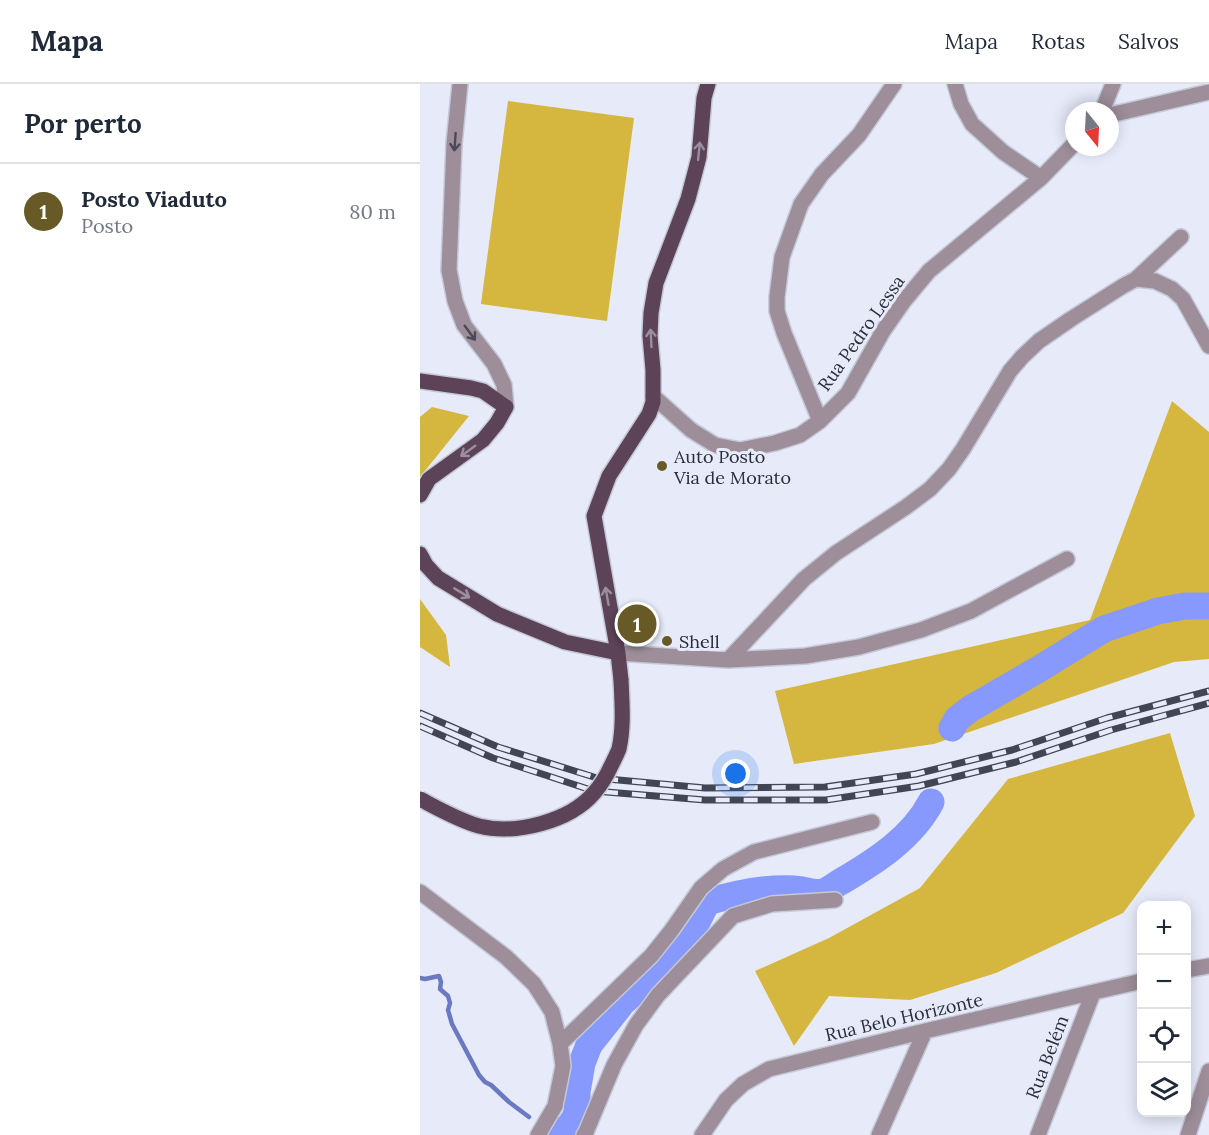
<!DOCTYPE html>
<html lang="pt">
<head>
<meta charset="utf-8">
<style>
	:root { --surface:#fff; --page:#f2f2f3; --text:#1f2937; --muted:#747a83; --line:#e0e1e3; --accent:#685a27 }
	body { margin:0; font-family:Lora,serif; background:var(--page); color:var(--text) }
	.controls { position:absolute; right:18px; bottom:18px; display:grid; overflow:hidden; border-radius:12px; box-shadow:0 3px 15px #0003 }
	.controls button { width:54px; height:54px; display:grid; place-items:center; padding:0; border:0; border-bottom:2px solid var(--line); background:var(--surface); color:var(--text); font:30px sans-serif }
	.compass { position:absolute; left:645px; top:18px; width:54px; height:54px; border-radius:50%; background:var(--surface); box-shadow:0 3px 15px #0003; rotate:162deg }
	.you { position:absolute; left:316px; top:690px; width:21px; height:21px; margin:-15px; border:4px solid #fff; border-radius:50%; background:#1a73e8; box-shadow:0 0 0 9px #1a73e833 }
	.badge { display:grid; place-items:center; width:39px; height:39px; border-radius:50%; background:var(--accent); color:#fff; font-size:20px; font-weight:700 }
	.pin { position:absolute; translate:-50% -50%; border:3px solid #fff; box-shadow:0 2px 6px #0006 }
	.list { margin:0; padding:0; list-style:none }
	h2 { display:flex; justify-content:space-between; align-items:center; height:78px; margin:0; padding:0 24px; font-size:26px }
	h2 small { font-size:20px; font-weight:400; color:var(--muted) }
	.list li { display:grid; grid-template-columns:39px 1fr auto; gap:18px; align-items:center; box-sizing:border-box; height:96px; padding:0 24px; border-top:2px solid var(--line) }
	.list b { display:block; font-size:22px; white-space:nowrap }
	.list p { margin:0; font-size:20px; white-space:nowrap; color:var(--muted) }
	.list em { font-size:20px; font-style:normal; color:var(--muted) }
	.icon { flex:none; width:33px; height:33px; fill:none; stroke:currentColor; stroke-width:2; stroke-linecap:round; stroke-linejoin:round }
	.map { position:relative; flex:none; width:789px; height:1051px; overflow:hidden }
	header { display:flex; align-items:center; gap:36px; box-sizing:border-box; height:84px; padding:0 30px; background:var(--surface); border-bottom:2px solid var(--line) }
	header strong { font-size:28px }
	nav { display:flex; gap:33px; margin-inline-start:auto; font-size:21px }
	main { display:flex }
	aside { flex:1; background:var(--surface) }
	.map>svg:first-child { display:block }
	.green { fill:#d5b63e }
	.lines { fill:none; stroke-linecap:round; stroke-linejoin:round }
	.stream { stroke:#6b79c2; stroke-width:4.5 }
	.river { stroke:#8799fc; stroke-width:27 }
	.minor-casing { stroke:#c4c8d7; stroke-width:18 }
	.major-casing { stroke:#c4c8d7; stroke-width:18 }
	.minor { stroke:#9d8e99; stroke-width:15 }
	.major { stroke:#5c4357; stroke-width:15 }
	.rail-casing { stroke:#414554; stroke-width:7 }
	.rail { stroke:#e6eaf9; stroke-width:4.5; stroke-dasharray:14; stroke-linecap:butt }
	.major-bridge-casing { stroke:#c4c8d7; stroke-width:18; stroke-linecap:butt }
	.major-bridge { stroke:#5c4357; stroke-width:15 }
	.oneway { stroke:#4c4a58 }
	.oneway2 { stroke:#9a8ea0 }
	.poi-dot { fill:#685a27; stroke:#e6eaf9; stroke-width:2 }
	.labels { text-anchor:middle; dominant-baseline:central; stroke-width:6; stroke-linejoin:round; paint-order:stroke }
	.street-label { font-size:18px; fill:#2a2d3c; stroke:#e6eaf9 }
	.poi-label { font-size:18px; fill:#2a2d3c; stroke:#e6eaf9; text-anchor:start }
</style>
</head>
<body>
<header>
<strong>Mapa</strong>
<nav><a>Mapa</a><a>Rotas</a><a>Salvos</a></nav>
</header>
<main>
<aside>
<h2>Por perto<small></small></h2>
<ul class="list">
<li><span class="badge">1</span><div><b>Posto Viaduto</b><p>Posto</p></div><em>80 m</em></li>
</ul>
</aside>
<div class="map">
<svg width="789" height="1051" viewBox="0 0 789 1051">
	<rect width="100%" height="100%" fill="#e6eaf9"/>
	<path class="green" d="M 88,17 L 214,34 L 187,237 L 61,220 Z
		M 752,317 L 789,348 L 789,575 L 754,578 L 514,660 L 374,680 L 355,607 L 670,536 Z
		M 12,323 L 49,332 L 0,393 L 0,333 Z
		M 0,515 L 26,551 L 30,583 L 0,563 Z
		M 750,649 L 775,732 L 703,829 L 576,889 L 490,916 L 409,912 L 374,962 L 335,887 L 409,854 L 500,804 L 588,695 Z"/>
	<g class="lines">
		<path class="stream" d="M 0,894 L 5,895 L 19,892 L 21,898 L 20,905 L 28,912 L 30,919 L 28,926 L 32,940 L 59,991 L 65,998 L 71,1001 L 89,1018 L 109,1033"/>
		<path class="river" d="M 532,644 L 537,635 L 550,625 L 619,585 L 684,545 L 738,527 L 765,522 L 789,522
			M 135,1047 L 141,1047 L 149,1043 L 155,1034 L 157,1028 L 157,1008 L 162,979 L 169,961 L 203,918 L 254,874 L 271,857 L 276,840 L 287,818 C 314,810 345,803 374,805 C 382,805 395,810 402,808 C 408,807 416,800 422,797 C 456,777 492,754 511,718"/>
		<g class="minor-casing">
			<path id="minor" d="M 40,0 L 34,60 L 29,186 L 35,217 L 44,241 L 74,280 L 84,301 L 86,323
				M 535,0 L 541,20 L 552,40 L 583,68 L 621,94
				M 682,27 L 693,0
				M 690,31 L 789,8
				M 716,195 L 735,197 L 752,205 L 763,215 L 789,262
				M 233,312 L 271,346 L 295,361 L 320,366 L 355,359 L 380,351 L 400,337 L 428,309 L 463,247 L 484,217 L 509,187 L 621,94 L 654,60
				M 400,337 L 364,249 L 357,227 L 357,213 L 362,173 L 381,120 L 402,90 L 439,51 L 474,0
				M 198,569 L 308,576 L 385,572 L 439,563 L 501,546 L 551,527 L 647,475
				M 308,576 L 384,495 L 416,469 L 486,423 L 510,405 L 529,385 L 543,365 L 590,287 L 602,273 L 619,257 L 651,235 L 703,202 L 716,195 L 761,153
				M 0,808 L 86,873 L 114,900 L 132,928 L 140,960 L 143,982 L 135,1022 L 118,1051
				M 766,886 L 789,882
				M 140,960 L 231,872 L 251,847 L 281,804 L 303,785 L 334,768 L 452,738
				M 164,1051 L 166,1048 L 194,981 L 216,941 L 238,911 L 313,832 L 352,820 L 415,816
				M 282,1051 L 306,1016 L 323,1000 L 349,985 L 505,947 L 722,897
				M 459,1051 L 505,947
				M 618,1051 L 673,909
				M 768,1051 L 789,987"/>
		</g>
		<g class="major-casing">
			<path id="major" d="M 0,297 L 51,304 L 63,307 L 86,323 L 77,339 L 63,356 L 9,395 L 0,411
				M 0,470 L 6,481 L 18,494 L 77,530 L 145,558 L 198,569
				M 201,596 L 198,569 L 174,432 L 189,392 L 229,330 L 233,318 L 233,286 L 230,252 L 231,229 L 236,199 L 268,115 L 279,73 L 284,14 L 288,0"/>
		</g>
		<use href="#minor" class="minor"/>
		<use href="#major" class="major"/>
		<g class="rail-casing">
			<path id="rail" d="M 0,629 L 78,663 L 177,694 L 285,704 L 405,703 L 496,690 L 592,666 L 687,634 L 789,607
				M 0,642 L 73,674 L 174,707 L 285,716 L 406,716 L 499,702 L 596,678 L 691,646 L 789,619"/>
		</g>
		<use href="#rail" class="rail"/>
		<g class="major-bridge-casing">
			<path id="major-bridge" d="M 0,715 C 19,725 38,736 59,742 C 95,751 149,738 174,709 C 181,701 187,691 191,682 C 194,676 197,670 199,665 C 204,642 202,619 201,596"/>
		</g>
		<use href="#major-bridge" class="major-bridge"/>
	</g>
	<defs><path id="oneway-shaft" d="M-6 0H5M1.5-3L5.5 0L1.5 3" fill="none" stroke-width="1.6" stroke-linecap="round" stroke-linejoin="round" transform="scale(1.5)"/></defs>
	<g class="oneway">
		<use href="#oneway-shaft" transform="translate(35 58) rotate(94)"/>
		<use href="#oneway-shaft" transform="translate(50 249) rotate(54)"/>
	</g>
	<g class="oneway2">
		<use href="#oneway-shaft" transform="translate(279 67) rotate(-84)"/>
		<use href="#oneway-shaft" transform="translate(231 254) rotate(-93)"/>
		<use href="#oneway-shaft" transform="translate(48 367) rotate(144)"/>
		<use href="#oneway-shaft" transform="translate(42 509) rotate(31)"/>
		<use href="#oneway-shaft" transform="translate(187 512) rotate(-100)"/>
	</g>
	<g class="poi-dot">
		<circle cx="242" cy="382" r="6"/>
		<circle cx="247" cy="557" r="6"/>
	</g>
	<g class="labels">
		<g class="street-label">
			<text transform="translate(441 249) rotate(-55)">Rua Pedro Lessa</text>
			<text transform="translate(484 933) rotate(-13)">Rua Belo Horizonte</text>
			<text transform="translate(627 973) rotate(-69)">Rua Belém</text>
		</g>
		<g class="poi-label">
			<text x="254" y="372">Auto Posto<tspan x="254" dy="21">Via de Morato</tspan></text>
			<text x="259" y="557">Shell</text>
		</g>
	</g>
</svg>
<div class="controls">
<button>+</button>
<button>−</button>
<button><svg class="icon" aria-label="locate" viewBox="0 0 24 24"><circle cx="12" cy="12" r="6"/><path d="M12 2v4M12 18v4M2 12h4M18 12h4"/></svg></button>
<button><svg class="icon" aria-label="layers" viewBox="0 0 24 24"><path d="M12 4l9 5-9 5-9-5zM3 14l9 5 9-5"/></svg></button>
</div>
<svg class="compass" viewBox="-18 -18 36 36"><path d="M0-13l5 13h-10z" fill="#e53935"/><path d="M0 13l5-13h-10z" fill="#747a83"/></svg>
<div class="you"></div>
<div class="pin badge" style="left:217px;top:540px">1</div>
</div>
</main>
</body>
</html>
